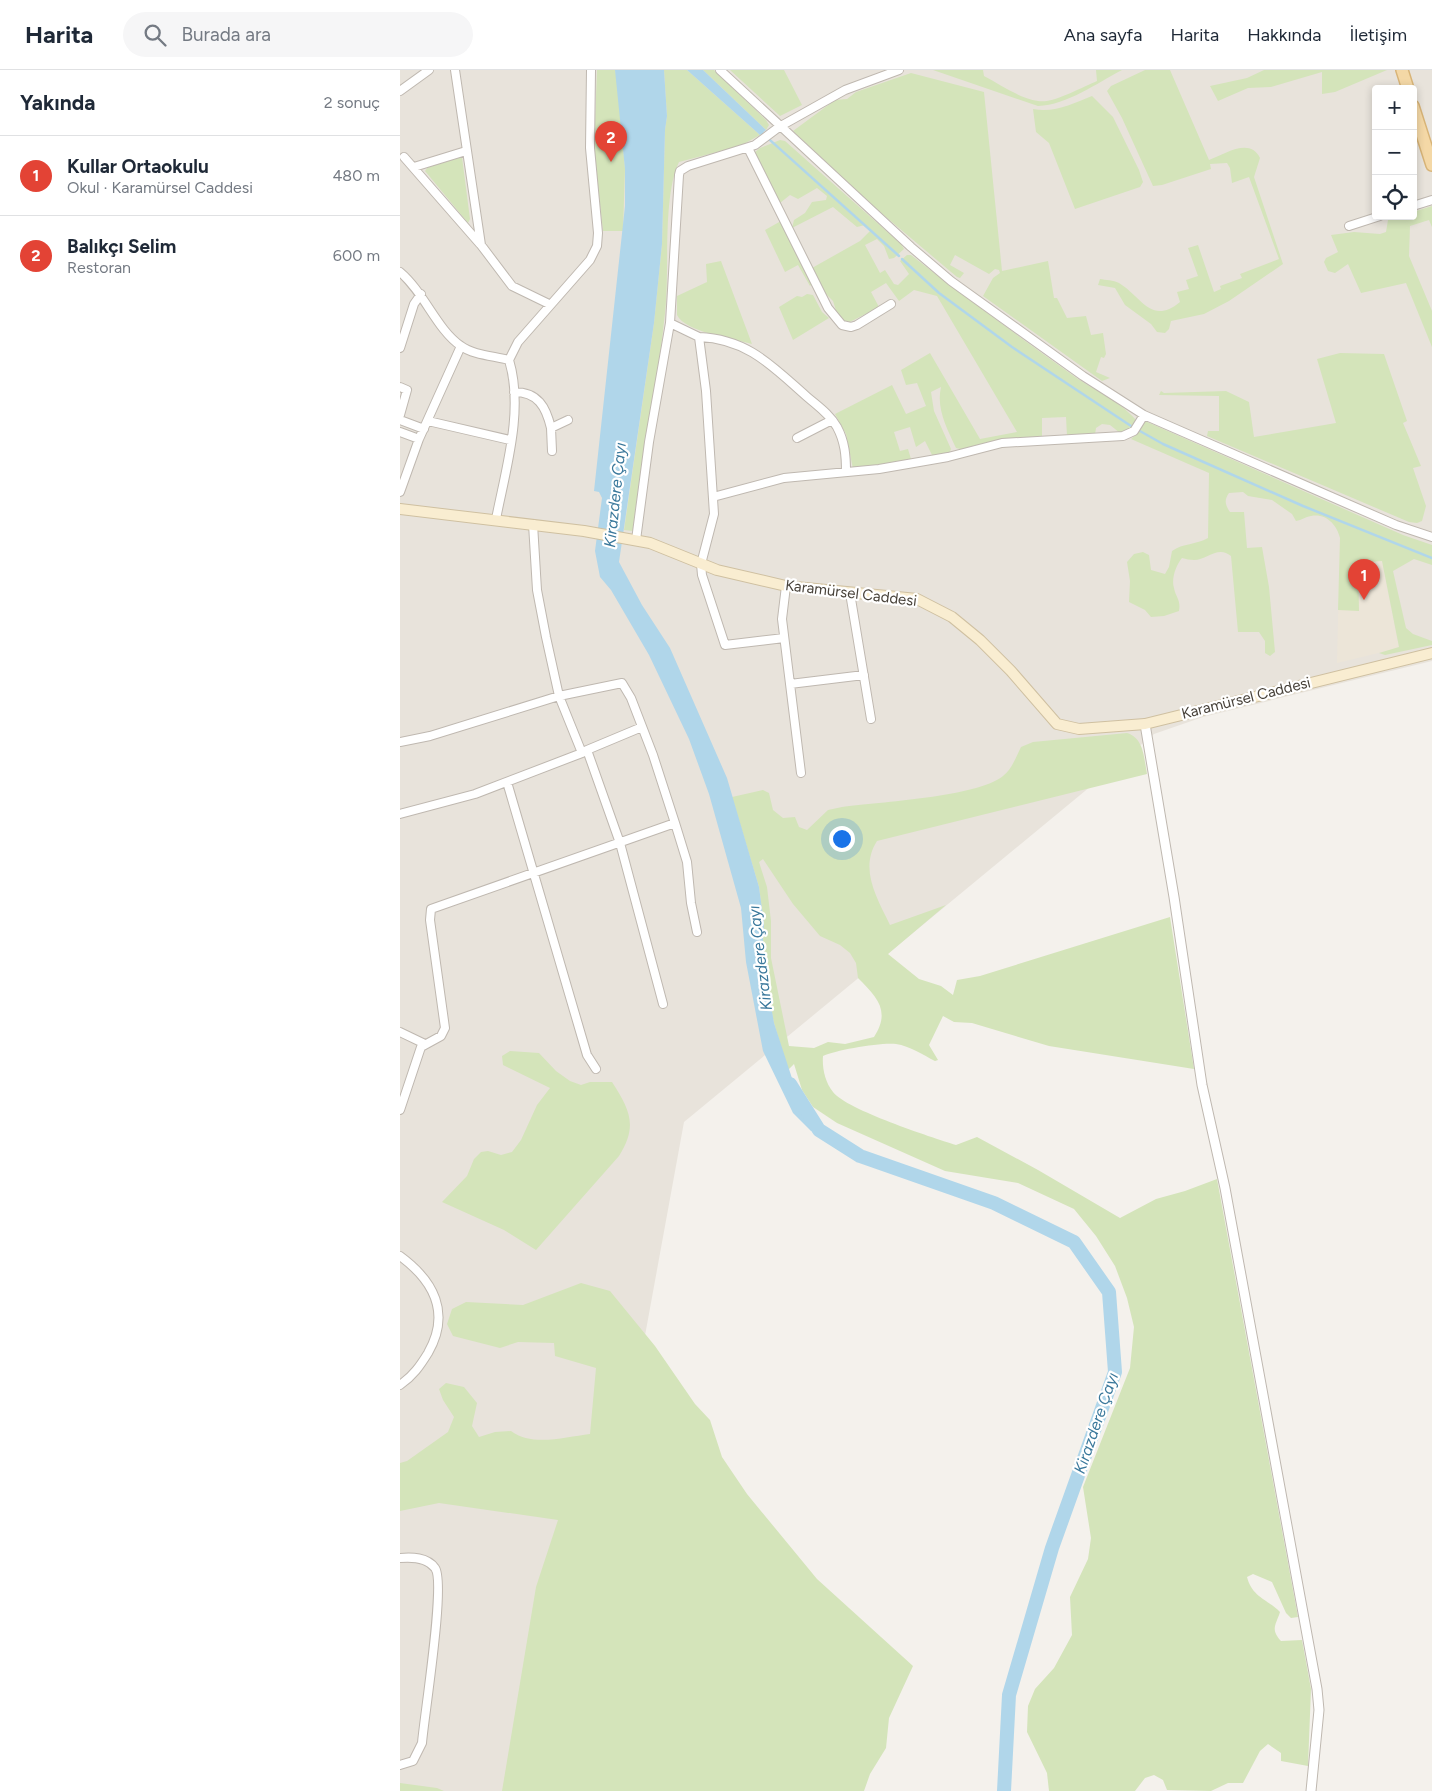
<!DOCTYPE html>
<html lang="tr">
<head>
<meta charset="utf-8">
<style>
	:root { --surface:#fff; --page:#f6f6f7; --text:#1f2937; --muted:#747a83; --line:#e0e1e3; --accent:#e34335 }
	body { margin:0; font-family:Figtree,sans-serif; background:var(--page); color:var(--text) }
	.controls { position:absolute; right:15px; top:15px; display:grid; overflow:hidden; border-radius:5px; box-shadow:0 2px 8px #0003 }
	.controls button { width:45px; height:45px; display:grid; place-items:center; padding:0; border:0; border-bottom:1px solid var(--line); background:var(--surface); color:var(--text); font:25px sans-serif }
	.you { position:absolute; left:441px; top:768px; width:18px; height:18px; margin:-12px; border:4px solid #fff; border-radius:50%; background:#1a73e8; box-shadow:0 0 0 8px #1a73e833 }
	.badge { display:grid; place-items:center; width:32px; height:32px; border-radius:50%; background:var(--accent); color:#fff; font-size:16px; font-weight:700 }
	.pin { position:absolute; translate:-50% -41px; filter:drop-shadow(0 1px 2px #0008) }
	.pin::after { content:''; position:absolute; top:26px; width:18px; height:15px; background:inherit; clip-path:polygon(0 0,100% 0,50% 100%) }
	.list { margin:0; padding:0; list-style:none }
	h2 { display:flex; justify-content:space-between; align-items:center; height:65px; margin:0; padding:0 20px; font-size:21px }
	h2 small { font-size:16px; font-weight:400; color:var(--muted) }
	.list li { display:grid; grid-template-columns:32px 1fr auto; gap:15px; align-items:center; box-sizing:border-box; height:80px; padding:0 20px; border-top:1px solid var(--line) }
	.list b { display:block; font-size:19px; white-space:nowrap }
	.list p { margin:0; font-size:16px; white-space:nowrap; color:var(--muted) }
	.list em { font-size:16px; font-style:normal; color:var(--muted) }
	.icon { flex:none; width:28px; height:28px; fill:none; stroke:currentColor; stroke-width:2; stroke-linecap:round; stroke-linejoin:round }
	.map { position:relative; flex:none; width:1032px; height:1721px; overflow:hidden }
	header { display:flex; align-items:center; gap:30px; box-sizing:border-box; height:70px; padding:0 25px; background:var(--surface); border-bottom:1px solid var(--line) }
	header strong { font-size:24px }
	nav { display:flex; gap:28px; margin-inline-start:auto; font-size:18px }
	.search { width:350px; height:45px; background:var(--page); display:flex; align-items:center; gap:12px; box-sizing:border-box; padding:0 18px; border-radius:28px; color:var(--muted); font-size:19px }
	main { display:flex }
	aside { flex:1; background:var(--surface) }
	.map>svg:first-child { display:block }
	.residential { fill:#e8e3db; fill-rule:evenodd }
	.education { fill:#ece5d8 }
	.green { fill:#d4e4ba; fill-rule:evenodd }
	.water { fill:#b0d6ea }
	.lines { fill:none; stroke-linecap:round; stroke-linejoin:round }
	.stream { stroke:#b0d6ea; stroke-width:2.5 }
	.river { stroke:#b0d6ea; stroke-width:14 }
	.minor-casing { stroke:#bfb8b0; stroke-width:10 }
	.tertiary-casing { stroke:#bfb8b0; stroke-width:11 }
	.secondary-casing { stroke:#cfc0a1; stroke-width:12 }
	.primary-casing { stroke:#d8b477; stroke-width:14 }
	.minor { stroke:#fff; stroke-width:8 }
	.tertiary { stroke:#fff; stroke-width:9 }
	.secondary { stroke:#f9edd1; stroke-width:10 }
	.primary { stroke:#f4d8a6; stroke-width:11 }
	.labels { text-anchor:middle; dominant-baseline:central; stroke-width:4.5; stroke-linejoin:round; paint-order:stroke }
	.street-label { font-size:15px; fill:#48423a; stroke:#fff }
	.water-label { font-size:16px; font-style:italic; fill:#3a789b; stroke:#fff }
</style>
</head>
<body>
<header>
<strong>Harita</strong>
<div class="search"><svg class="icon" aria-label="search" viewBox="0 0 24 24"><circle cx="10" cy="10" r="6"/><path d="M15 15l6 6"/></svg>Burada ara</div>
<nav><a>Ana sayfa</a><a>Harita</a><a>Hakkında</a><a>İletişim</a></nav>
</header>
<main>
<aside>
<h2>Yakında<small>2 sonuç</small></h2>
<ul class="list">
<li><span class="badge">1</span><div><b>Kullar Ortaokulu</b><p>Okul · Karamürsel Caddesi</p></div><em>480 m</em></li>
<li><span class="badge">2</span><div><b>Balıkçı Selim</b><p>Restoran</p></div><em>600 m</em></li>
</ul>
</aside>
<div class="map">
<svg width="1032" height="1721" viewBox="0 0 1032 1721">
	<rect width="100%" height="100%" fill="#f4f1ec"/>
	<path class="residential" d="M 0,0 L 1032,0 L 1032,591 L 803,647 L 754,664 L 284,1052 L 221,1397 L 131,1721 L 0,1721 ZM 976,19 L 1013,19 L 1013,146 L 976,146 Z"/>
	<path class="education" d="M 940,468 L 982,491 L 999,578 L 937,593 Z"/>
	<path class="green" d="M 197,0 L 215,0 L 217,8 L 225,99 L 223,161 L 203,161 L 194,81 Z
		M 264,0 L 287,0 L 360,65 L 340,76 L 279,92 C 262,128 270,201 265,243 C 258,316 240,387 233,461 L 224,460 L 254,253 L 262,174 L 265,60 L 267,46 Z
		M 303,0 L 314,0 L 366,50 L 369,55 L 366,60 Z
		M 330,0 L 384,0 L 402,35 L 380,46 Z
		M 533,0 L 583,0 L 584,6 C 601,15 619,28 638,31 C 653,34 682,17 697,11 L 696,0 L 722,0 C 697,13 667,35 638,36 Z
		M 745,0 L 770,0 L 809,90 C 825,84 850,67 860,88 L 854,107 L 883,194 L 829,231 L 804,244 L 771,251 L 769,259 L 765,263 L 757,262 L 751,254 L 725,235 L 715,218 L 698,215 L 700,209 C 706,210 713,210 719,213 C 741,226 751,256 780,232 L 777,222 L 789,219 L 786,210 L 798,206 L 788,178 L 798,175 L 814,222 L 821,219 L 820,216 L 842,208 L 840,204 L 879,189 L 849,107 L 832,113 L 830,98 L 827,93 L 810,94 L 811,99 L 762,115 L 753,116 L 722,48 L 707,21 L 711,16 Z
		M 864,0 L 987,0 L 935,22 L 922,24 L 922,2 L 871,17 L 848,18 L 818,31 L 810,16 L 847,8 Z
		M 511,3 L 584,22 L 602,201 L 648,191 L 654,228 L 657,228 L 667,248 L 686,246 L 691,265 L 703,263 L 706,284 L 704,288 L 701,287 L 696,302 L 710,308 L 702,311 L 583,226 L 593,208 L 600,203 L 599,200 L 595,199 L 589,204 L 555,185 L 550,195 L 564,203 L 560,208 L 557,207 L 480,142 L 393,61 L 435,30 L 447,29 L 456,22 Z
		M 692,26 L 713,47 L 739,100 L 743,112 L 740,117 L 675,139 L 649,73 L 636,62 L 633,39 C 655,43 672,34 692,26 Z
		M 380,70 L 385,71 L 501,174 L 504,179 L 494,188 L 489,189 L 484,176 L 477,169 L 465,175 L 480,203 L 485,200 L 494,214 L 498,215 L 509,204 L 500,191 L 507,185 L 511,185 C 563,226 617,265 671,304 C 691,319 719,330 736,350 C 733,358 729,361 720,363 L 710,355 L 702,354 L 696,358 L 695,365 L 667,366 L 666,347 L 642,348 L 642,367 L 596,370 L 564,380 L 556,378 C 547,358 536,339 541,317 L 531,322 L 534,341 L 551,379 L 549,384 L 533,387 L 525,371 L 516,377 L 510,357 L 494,362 L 500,381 L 508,379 L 511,389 L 453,399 L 446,364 L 435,344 L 492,315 L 506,344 L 526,336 L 517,313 L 506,315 L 501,300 L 530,283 L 580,369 L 617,362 L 537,226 L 514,220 L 499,231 L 486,213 L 471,222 L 479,237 L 448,253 L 443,252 L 438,247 L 433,231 L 424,222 L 412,198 L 460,171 L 471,160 L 465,155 L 457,157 L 433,137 L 392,158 L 394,150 L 405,143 L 412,132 L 426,130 L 427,126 L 417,118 L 398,129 L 390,125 L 380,133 L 354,83 L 360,78 Z
		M 62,87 L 70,149 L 68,153 L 25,101 L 28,97 Z
		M 1032,136 L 1032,157 L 1029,150 L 1010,156 L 1009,186 L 1032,241 L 1032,277 L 1006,213 L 961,223 L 948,194 L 935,203 L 928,201 L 924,192 L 926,188 L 938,182 L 931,165 L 954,162 L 980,164 L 986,162 L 988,150 L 1013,146 L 1013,142 Z
		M 381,151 L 412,214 L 410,216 L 398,195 L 385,202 L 365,160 Z
		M 321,191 L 352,274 C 334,269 285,262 277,245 L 277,226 L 307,212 L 306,194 Z
		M 407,224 L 413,225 L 422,242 L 429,248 L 393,270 L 379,237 L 397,226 L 402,227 Z
		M 940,283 L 984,284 L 1007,351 L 1003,353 L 1021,396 L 1013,398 L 1026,436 L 1022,451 L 1017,453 L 1009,452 L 807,366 L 808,361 L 819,361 L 819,326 L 759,325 L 761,321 L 764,323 L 826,321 L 849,332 L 854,367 L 936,353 L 917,289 Z
		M 745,351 L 1003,465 L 1032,475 L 1032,495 L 1014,489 L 993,501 L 1006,558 L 1013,564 L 1032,571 L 1032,575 L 985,585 L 979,583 L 999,577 L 982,491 L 958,493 L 959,541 L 938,540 L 940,468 C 937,455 926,443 911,446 C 905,447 902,450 896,451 L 892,444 L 872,430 L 848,426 L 843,422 L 829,423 C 824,430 825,435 830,442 L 844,442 L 847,478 L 862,477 L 869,517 L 875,582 L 870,586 L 865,583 L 865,571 L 859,562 L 838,562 L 831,486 C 818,475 807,490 794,490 C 790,490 786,489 782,488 C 776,495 771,509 774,518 C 776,528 781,530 779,541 L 764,546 L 751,547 L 745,540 L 729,532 L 730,511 L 727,492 L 734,484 L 743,482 L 749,485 L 751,500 L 765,504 L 769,497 L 772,481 C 783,473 796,475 808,468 L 809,403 L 731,369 L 737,364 Z
		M 727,663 C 744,668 744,688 747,704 L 477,771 C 459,799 477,828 490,855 L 546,835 L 488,884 L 519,909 L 541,916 L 553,925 L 557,910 L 580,906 L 770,847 L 794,999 L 649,976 L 572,953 L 554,952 L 543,946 L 529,975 L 538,990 L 535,991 C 523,985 510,976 496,974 C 482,972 435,980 423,986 C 422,998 425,1012 433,1022 C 447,1040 531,1067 556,1075 L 577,1067 L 638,1100 L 720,1148 L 756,1129 L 785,1121 L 817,1109 L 898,1547 L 891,1548 L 886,1543 L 872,1512 L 853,1504 L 847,1507 C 852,1527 867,1529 880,1542 C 876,1555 870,1559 881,1571 L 902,1570 L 911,1619 L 908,1696 L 881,1691 L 881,1683 L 868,1674 L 860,1681 L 843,1713 L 828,1713 L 811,1721 L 767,1720 L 763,1710 L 754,1705 L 745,1708 L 735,1721 L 649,1721 L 647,1703 L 627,1662 L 628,1636 L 635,1619 L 654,1598 L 672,1565 L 670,1527 L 688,1489 L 691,1468 L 683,1417 L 730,1298 L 734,1257 L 727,1228 L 715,1196 L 696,1166 L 674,1139 L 618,1113 L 545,1101 L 437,1053 L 413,1037 L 402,1020 L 394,994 L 388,1000 L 374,953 L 366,916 L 362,883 L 364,854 L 359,817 L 332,727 L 363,720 L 369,723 L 373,740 L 383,748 L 395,747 L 399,757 L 407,760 L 428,740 L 442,737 C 479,732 577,727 603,706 C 612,699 616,687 621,677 L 633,672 ZM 363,789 L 393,834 L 420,866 L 440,875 L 450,883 L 456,893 L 458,908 C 477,927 491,941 474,967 L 445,974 L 428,972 L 414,978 L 389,976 L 371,888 L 371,851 L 367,817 L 359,792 Z
		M 110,981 L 139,983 L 156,1001 L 170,1011 L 181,1015 L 190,1012 L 212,1012 C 230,1040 238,1056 219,1086 L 136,1180 L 104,1160 L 42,1132 L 67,1106 L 74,1089 L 81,1082 L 88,1081 L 101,1085 L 112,1082 L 121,1070 L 137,1035 L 150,1018 L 103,995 L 102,986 Z
		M 181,1213 L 210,1221 L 255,1276 L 295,1334 L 310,1350 L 322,1387 L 347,1424 L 417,1509 L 513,1596 L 489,1648 L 486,1678 L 470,1704 L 464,1721 L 102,1721 L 136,1517 L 158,1450 L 39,1433 L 0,1441 L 0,1393 L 7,1391 L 48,1362 L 54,1347 L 43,1330 L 39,1319 L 46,1313 L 64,1317 L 77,1333 L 72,1356 L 79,1367 L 95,1362 L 111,1361 C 132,1377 165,1367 190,1364 L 196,1298 L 155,1286 L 154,1273 L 118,1272 L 100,1278 L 53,1266 L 47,1254 L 52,1239 L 66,1232 L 123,1235 Z
		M 0,1713 L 37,1718 L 44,1721 L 0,1721 Z"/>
	<path class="water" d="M 215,0 L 264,0 L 267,46 L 265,60 L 262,174 L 254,253 L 219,492 L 242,535 L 270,578 L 327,708 L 359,817 L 364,854 L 362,883 L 374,953 L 403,1042 L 419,1060 L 411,1061 L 393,1043 L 363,981 L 346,892 L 341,838 L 309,724 L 289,669 L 249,585 L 211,520 L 200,507 L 195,481 L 202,428 L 199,422 L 194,421 L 225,136 L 225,99 Z
		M 287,0 L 303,0 L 366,60 L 360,65 Z"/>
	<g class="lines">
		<path class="stream" d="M 361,62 L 499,186
			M 502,189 L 539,223 L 612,277 L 731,356 L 763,374 L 903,436 L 1032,488"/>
		<path class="river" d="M 390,1014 L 419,1060 L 460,1086 L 594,1133 L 674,1172 L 709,1222 L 715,1302 L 652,1478 L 609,1625 L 604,1721"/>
		<g class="minor-casing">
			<path id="minor" d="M 55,0 L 81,175 L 112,216 L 149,234
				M 320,0 L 511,177 L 551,211 L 683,306 L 744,345 L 996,455 L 1032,467
				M 0,21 L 29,0
				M 348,78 L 428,238 L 442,255 L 451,257 L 457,255 L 491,234
				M 4,87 L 80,174
				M 14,97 L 66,81
				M 1013,136 L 1032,130
				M 949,156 L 980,146
				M 0,202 C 24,222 37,260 61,276 C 73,285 94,286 109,290 C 124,340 106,398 96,449
				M 299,267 C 347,269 371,295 405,325 C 416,335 429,343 437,357 C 445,372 446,386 446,402
				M 0,278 L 14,234 L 21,224
				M 109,290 L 118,272 L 190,190 L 197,176 L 198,163 L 190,78 L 191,0
				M 0,317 L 7,320 L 0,345
				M 114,322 C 138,322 146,337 151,358 L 168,350
				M 0,350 L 24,359
				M 28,351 L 110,370
				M 151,358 L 152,381
				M 0,362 L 19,369
				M 397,368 L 432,350
				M 0,422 L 19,369 L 61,276
				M 313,427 L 384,408 L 479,399 L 548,387 L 602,373 L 723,366 L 734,361 L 744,345
				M 133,454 L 137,520 L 146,567 L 159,626 L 182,683 L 187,680 L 220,773 L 263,934
				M 236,470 L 249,372 L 270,253
				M 386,516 L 382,549 L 401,703
				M 450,523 L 471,649
				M 384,568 L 325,575 L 302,505 L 301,494 L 314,444 L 306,321 L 299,267 L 270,253 L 279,105 L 280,101 L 288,96 L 355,75 L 379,57 L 445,20 L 499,0
				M 390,614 L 464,605
				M 0,672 L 30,666 L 159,626 L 222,613 L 231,628 L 253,685 L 275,753 L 31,839 L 30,850 L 45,958 L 41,966 L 21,977 L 0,1040
				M 187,680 L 242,657
				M 107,712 L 187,985 L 196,999
				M 0,744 L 75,724 L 182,683
				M 275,753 L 287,792 L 291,833 L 297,862
				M 0,962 L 25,974
				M 0,1186 C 34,1211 51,1243 28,1283 C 20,1296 13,1306 0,1315
				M 0,1488 C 12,1487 27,1487 35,1498 C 46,1512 24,1647 22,1673 L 13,1691 L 0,1695"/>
		</g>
		<g class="tertiary-casing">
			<path id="tertiary" d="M 745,654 L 774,827 L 802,1015 L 825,1118 L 917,1619 L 919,1640 L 911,1721"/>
		</g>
		<g class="secondary-casing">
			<path id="secondary" d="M 0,439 L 184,461 L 250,473 L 317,500 L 386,516 L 517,529 L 552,547 L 580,570 L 611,601 L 657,654 L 679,659 L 745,654 L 1032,583"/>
		</g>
		<g class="primary-casing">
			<path id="primary" d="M 1002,0 L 1008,19
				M 1013,36 L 1032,95"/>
		</g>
		<use href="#minor" class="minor"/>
		<use href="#tertiary" class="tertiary"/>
		<use href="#secondary" class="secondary"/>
		<use href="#primary" class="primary"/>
	</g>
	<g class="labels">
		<g class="street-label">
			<text transform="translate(451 523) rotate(7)">Karamürsel Caddesi</text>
			<text transform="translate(846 628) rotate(-14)">Karamürsel Caddesi</text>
		</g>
		<g class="water-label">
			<text transform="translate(215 425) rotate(-84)">Kirazdere Çayı</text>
			<text transform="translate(360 888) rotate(-97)">Kirazdere Çayı</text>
			<text transform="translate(696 1353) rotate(-71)">Kirazdere Çayı</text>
		</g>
	</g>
</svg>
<div class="controls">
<button>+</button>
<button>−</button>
<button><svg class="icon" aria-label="locate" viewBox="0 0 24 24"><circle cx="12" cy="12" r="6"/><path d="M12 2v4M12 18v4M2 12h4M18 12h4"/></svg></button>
</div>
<div class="you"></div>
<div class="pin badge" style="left:964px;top:530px">1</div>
<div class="pin badge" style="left:211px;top:92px">2</div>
</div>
</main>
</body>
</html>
